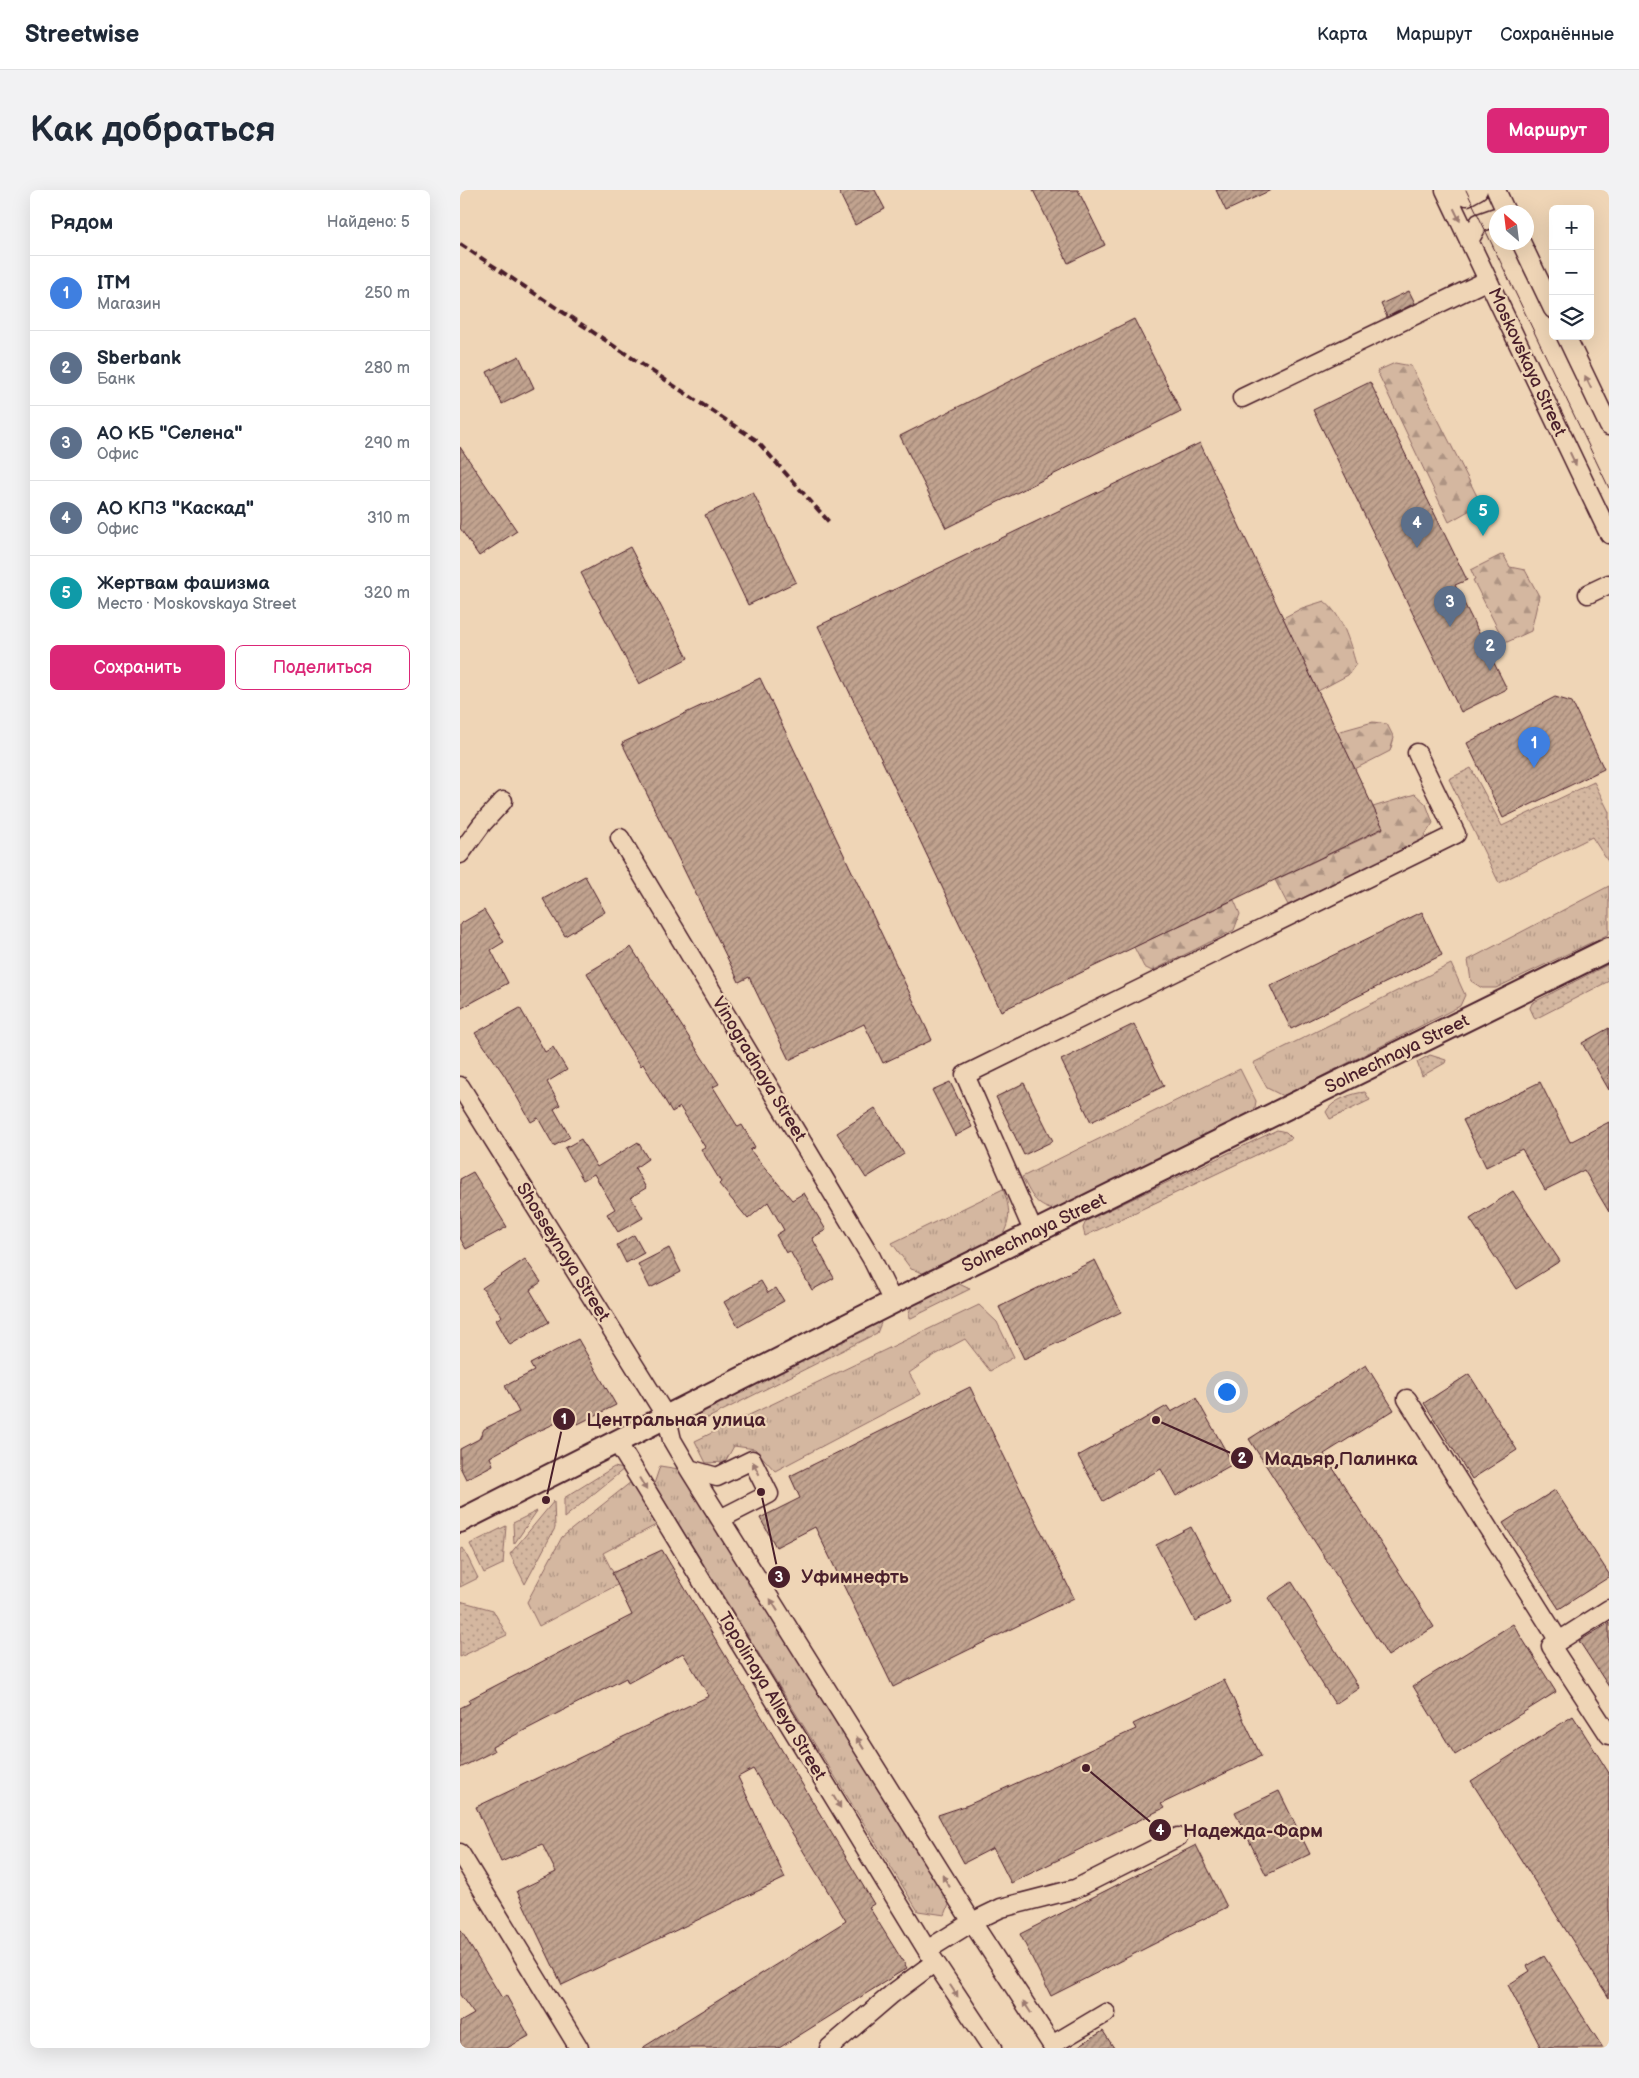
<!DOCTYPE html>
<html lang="ru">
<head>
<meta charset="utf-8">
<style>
	:root { --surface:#fff; --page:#f2f2f3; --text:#1f2937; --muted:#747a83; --line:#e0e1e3; --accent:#db2777 }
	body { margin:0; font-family:"Balsamiq Sans",sans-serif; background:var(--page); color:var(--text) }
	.controls { position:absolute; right:15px; top:15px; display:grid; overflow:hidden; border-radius:8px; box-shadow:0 5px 20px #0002 }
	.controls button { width:45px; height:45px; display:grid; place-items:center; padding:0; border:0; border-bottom:1px solid var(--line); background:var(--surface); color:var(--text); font:25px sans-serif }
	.compass { position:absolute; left:1029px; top:15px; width:45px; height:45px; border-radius:50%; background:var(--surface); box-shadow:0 5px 20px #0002; rotate:332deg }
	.you { position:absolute; left:766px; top:1201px; width:18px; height:18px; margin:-12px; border:4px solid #fff; border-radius:50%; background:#1a73e8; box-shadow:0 0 0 8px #1a73e833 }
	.badge { display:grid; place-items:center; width:32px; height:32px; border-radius:50%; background:var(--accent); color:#fff; font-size:16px; font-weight:700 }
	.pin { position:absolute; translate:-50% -41px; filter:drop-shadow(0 1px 2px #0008) }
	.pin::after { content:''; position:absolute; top:26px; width:18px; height:15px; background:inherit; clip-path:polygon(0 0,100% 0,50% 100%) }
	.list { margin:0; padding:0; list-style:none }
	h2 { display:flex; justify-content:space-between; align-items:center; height:65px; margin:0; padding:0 20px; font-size:21px }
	h2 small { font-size:16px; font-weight:400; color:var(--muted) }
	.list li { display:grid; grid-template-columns:32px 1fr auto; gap:15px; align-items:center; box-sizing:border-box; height:75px; padding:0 20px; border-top:1px solid var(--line) }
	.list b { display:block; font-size:19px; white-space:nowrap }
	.list p { margin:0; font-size:16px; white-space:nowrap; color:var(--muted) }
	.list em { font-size:16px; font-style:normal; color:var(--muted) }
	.actions { display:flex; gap:10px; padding:15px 20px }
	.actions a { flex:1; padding:11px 0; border:1px solid var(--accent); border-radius:8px; text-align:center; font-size:18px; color:var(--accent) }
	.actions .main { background:var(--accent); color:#fff }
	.icon { flex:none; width:28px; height:28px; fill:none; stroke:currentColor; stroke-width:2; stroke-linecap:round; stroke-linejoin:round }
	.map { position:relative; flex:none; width:1149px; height:1858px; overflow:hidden; border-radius:8px }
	header { display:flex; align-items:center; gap:30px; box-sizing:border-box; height:70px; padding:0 25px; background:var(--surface); border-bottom:1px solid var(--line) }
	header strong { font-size:24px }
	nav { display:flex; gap:28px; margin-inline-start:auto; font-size:18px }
	.intro { display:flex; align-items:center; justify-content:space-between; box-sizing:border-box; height:120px; padding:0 30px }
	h1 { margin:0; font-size:35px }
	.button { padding:12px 22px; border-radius:8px; background:var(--accent); color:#fff; font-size:18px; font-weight:700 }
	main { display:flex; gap:30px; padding:0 30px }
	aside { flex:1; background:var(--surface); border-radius:8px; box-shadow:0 5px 20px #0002 }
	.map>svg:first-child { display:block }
	.grass { fill:url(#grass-dots); stroke:#8f6b66 }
	.forest { fill:url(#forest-firs); stroke:#8f6b66 }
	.park { fill:url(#park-tufts); stroke:#8f6b66 }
	.building { fill:url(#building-hatch); stroke:#4a1f2b }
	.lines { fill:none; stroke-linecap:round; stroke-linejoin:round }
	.minor-casing { stroke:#4a1f2b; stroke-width:21 }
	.major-casing { stroke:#4a1f2b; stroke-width:26 }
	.minor { stroke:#efd5b6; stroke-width:18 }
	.major { stroke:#efd5b6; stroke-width:22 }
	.tram { stroke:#4a1f2b; stroke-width:1 }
	.rail { stroke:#4a1f2b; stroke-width:4; stroke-dasharray:8 4; stroke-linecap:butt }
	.oneway { fill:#9c7a70 }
	.labels { text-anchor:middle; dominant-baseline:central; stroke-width:4.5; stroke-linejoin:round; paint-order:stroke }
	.street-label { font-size:18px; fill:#4a1f2b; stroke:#efd5b6 }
	.leader { fill:none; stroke:#4a1f2b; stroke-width:2 }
	.callout-dot { fill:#4a1f2b; stroke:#efd5b6; stroke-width:2 }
	.mark-label { font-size:15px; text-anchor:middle; font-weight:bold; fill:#fff }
	.callout-label { font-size:19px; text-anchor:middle; font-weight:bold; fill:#4a1f2b; stroke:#efd5b6; stroke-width:4.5; stroke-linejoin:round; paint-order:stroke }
</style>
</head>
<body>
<header>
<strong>Streetwise</strong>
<nav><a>Карта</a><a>Маршрут</a><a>Сохранённые</a></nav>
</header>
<div class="intro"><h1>Как добраться</h1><a class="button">Маршрут</a></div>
<main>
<aside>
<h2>Рядом<small>Найдено: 5</small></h2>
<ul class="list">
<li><span class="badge" style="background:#3f7fe0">1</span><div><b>ITM</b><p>Магазин</p></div><em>250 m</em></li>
<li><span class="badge" style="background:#5c6f8a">2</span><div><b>Sberbank</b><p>Банк</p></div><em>280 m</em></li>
<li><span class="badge" style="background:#5c6f8a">3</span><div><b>АО КБ &quot;Селена&quot;</b><p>Офис</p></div><em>290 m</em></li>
<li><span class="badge" style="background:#5c6f8a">4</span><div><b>АО КПЗ &quot;Каскад&quot;</b><p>Офис</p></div><em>310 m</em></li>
<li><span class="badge" style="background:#0f9aa8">5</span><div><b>Жертвам фашизма</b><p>Место · Moskovskaya Street</p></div><em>320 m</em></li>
</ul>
<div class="actions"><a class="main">Сохранить</a><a>Поделиться</a></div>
</aside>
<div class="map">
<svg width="1149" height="1858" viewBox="0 0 1149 1858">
	<defs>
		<pattern id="grass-dots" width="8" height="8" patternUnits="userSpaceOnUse" patternTransform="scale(1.25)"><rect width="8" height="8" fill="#d4b7a0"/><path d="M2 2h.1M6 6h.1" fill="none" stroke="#ae9483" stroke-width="1.8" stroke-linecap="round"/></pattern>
		<pattern id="forest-firs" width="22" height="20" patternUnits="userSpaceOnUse" patternTransform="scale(1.25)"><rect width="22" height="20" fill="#d4b7a0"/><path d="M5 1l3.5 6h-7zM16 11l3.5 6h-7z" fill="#ae9483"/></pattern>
		<pattern id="park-tufts" width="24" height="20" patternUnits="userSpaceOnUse" patternTransform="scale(1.25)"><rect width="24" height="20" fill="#d4b7a0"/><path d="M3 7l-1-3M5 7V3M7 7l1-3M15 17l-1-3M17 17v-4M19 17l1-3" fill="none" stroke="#ae9483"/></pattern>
		<pattern id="building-hatch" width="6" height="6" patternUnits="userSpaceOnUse" patternTransform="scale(1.25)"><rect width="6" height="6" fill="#c1a38f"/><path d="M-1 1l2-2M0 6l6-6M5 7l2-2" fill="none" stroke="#9f8475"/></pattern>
	</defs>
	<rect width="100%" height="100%" fill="#efd5b6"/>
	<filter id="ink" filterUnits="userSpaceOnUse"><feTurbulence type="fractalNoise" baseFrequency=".02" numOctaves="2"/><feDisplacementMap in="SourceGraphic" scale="10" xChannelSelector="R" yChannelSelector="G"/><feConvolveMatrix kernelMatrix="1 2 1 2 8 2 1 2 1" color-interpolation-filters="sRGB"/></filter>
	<g filter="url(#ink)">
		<path class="grass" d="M 1011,578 L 1042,636 L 1134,592 L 1149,622 L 1149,673 L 1132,647 L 1039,693 L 989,589 Z
			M 1149,774 L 1149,791 L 1075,829 L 1070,818 L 1072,813 Z
			M 970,865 L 986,870 L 985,873 L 962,886 L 957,872 Z
			M 905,902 L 910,910 L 870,929 L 866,922 C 872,910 893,903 905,902 Z
			M 817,940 L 826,942 L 832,948 L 625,1046 L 623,1038 L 626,1031 Z
			M 491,1094 L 499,1094 L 510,1099 L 449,1129 C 445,1110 477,1102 491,1094 Z
			M 414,1131 L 421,1133 L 417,1143 L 242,1231 L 236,1226 L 239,1219 Z
			M 154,1277 L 164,1279 L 104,1328 L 104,1308 Z
			M 94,1311 L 95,1338 L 65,1394 L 50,1364 Z
			M 77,1321 L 54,1354 L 53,1333 Z
			M 46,1336 L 43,1374 L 24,1383 L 10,1354 Z
			M 3,1358 L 18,1388 L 0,1397 L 0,1360 Z
			M 0,1411 L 33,1420 L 47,1445 L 0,1467 Z"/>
		<path class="forest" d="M 935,173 L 951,176 L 1021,314 L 989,332 L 917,181 Z
			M 1043,364 L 1050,377 L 1065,380 L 1079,406 L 1071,441 L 1045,453 L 1013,390 L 1015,389 L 1011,380 Z
			M 864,411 C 883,426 889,451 896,474 L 888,485 L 858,501 L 823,428 L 842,418 Z
			M 913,532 L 927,534 L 934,548 L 930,561 L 895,579 L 877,542 Z
			M 955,604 L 966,614 L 973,633 L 961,651 L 828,715 L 815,690 L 923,639 L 913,617 Z
			M 774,710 L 780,724 L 774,740 L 692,781 L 684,777 L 674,757 Z"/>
		<path class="park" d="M 1149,696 L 1149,744 L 1036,798 L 1022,798 L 1011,791 L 1008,770 Z
			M 991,774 L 1005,805 L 1000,816 L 823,906 L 807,898 L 793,873 Z
			M 780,879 L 796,911 L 794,923 L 594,1020 C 575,1016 571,1004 562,987 Z
			M 543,999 C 549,1016 552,1027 543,1044 L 463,1083 L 451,1079 L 432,1053 Z
			M 519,1115 L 537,1132 L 554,1167 L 530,1181 L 505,1149 L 475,1165 L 449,1183 L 461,1204 L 315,1281 L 295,1259 L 274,1256 L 265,1272 L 246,1273 L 235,1251 Z
			M 200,1276 L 219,1279 L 490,1712 L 485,1725 L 458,1721 L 194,1294 Z
			M 171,1292 L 179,1296 L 196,1335 L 143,1363 L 159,1394 L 79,1436 L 67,1412 L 102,1347 Z"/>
		<path class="building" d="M 378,0 L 415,0 L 425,19 L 395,35 Z
			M 573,0 L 618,0 L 645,55 L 608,73 Z
			M 756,0 L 811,0 L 766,21 Z
			M 949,101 L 955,113 L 927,127 L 921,114 Z
			M 674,129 L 721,221 L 486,338 L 440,246 Z
			M 59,166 L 74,198 L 42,214 L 27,182 Z
			M 910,192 L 1007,390 L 995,395 L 1047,499 L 1001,522 L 853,220 Z
			M 740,253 L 923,638 L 541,821 L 358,436 Z
			M 0,257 L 57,341 L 19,366 L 0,338 Z
			M 293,302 L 336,392 L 288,415 L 245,325 Z
			M 170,357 L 228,468 L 179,494 L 121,383 Z
			M 300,488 L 472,850 L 423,873 L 404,834 L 329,870 L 289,787 L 279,792 L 162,553 Z
			M 1095,507 L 1112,512 L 1144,579 L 1043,628 L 1007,553 Z
			M 125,686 L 145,722 L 105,746 L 83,709 Z
			M 24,720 L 44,752 L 31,760 L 48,793 L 0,819 L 0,734 Z
			M 962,722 L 982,765 L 831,839 L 810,796 Z
			M 171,757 L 259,894 L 253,897 L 278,937 L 282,935 L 295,957 L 290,960 L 332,1010 L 344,1003 L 366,1040 L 352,1048 L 374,1088 L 352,1100 L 330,1061 L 326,1063 L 316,1045 L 324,1040 L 308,1012 L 288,1029 L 259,994 L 261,992 L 241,959 L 245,957 L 220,917 L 212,922 L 183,874 L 181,876 L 162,847 L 127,783 Z
			M 60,818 L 85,862 L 93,857 L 107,880 L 87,892 L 100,915 L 94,919 L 110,947 L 94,956 L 78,928 L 71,932 L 45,886 L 15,843 Z
			M 674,834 L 704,896 L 631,932 L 601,870 Z
			M 1149,838 L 1149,900 L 1122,853 Z
			M 490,892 L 512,937 L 495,946 L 472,900 Z
			M 1080,892 L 1110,952 L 1149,932 L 1149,1022 L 1124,980 L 1085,1000 L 1062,959 L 1026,977 L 1003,930 Z
			M 564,893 L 593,951 L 564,965 L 536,907 Z
			M 415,918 L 444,964 L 406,988 L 377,943 Z
			M 121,949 L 137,977 L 178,952 L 188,969 L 175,978 L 186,998 L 171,1007 L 183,1028 L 158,1042 L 147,1024 L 155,1019 L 134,984 L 123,990 L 105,958 Z
			M 13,982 L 47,1037 L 6,1059 L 0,1048 L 0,989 Z
			M 1053,1001 L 1100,1071 L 1056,1099 L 1010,1029 Z
			M 174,1045 L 184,1063 L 166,1073 L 157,1055 Z
			M 209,1058 L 221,1082 L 190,1098 L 178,1074 Z
			M 65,1069 L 81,1092 L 70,1100 L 89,1132 L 50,1155 L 36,1130 L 42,1126 L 22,1098 Z
			M 635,1070 L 661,1122 L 564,1169 L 539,1117 Z
			M 301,1091 L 308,1103 L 316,1098 L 324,1111 L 278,1137 L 264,1112 Z
			M 118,1149 L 156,1215 L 118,1234 L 113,1225 L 66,1247 L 30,1267 L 33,1275 L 6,1289 L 0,1277 L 0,1259 L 19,1249 L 24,1239 L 59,1222 L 45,1196 L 74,1181 L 70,1174 Z
			M 906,1175 L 934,1220 L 864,1264 L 974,1437 L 928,1466 L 789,1249 Z
			M 1009,1184 L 1057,1260 L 1012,1289 L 964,1213 Z
			M 510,1197 L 614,1408 L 433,1497 L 355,1337 L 316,1357 L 300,1328 L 340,1308 L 330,1286 Z
			M 736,1208 L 773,1274 L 716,1306 L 701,1279 L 643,1311 L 618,1266 L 707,1216 L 711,1222 Z
			M 1095,1300 L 1149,1384 L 1149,1387 L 1099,1419 L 1043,1333 Z
			M 731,1337 L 770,1412 L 735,1431 L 696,1355 Z
			M 202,1360 L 414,1714 L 409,1717 L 447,1778 L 319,1858 L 182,1858 L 386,1731 L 293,1579 L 278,1587 L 325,1688 L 102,1795 L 57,1701 L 96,1682 L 82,1654 L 41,1672 L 16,1617 L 249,1506 L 223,1463 L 168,1493 L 166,1488 L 32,1557 L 34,1561 L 0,1578 L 0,1518 L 10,1513 L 8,1510 L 172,1425 L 152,1383 Z
			M 832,1392 L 899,1498 L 875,1514 L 808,1408 Z
			M 1149,1433 L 1149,1497 L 1119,1451 Z
			M 1053,1434 L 1096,1502 L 995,1565 L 953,1496 Z
			M 764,1490 L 801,1566 L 701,1614 L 704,1618 L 551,1693 L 533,1658 L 504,1673 L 478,1625 L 508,1615 L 676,1539 L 673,1534 Z
			M 1113,1526 L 1149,1583 L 1149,1808 L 1011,1591 Z
			M 819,1601 L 850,1664 L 806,1685 L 775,1622 Z
			M 736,1655 L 767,1717 L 591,1806 L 560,1744 Z
			M 0,1739 L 42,1808 L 46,1805 L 69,1846 L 47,1858 L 0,1858 L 0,1832 L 14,1824 L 0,1805 Z
			M 1084,1766 L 1143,1858 L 1081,1858 L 1048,1795 L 1070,1781 L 1067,1776 Z
			M 643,1841 L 654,1858 L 615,1858 Z"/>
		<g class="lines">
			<g class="minor-casing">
				<path id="minor" d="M 985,0 L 1149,344
					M 986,0 L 1007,6 L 1018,0
					M 1036,0 L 1046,22
					M 1009,51 L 1019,33 L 1036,27
					M 1061,52 L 1093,119
					M 1106,146 L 1149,236
					M 782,208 L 1028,90
					M 1128,404 L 1149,394
					M 160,648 L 411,1067 L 433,1112
					M 0,664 L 22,634 L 43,611
					M 0,896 L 207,1228 L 212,1250 L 229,1279 L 512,1732 L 594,1858
					M 574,1043 L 505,885 L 996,644 L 957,563
					M 947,1209 L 1099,1451
					M 157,1252 L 467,1760 L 532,1858
					M 229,1279 L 257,1287 L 292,1270 L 309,1304 L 260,1329
					M 1149,1419 L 1091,1456 L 1149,1545
					M 0,1663 L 119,1858
					M 467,1760 L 512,1732 L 541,1718 L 615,1699 L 718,1647
					M 592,1855 L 646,1823
					M 369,1858 L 432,1804 L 475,1772"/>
			</g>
			<g class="major-casing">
				<path id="major" d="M 0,1331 L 433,1112 L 1149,759"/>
			</g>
			<use href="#minor" class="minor"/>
			<use href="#major" class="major"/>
			<path class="tram" d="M 1006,0 L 1149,298"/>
			<path class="rail" d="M 0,54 L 296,250 L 369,332"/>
		</g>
		<defs><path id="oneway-solid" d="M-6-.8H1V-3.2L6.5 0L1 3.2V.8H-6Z" transform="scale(1.25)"/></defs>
		<g class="oneway">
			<use href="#oneway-solid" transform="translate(997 25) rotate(64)"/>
			<use href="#oneway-solid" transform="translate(1128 192) rotate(-116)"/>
			<use href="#oneway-solid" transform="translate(1113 269) rotate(65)"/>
			<use href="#oneway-solid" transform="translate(296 1278) rotate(-117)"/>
			<use href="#oneway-solid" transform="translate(183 1294) rotate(59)"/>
			<use href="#oneway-solid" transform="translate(314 1415) rotate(-122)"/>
			<use href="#oneway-solid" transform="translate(400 1553) rotate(-122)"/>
			<use href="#oneway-solid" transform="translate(377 1612) rotate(59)"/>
			<use href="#oneway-solid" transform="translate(486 1691) rotate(-122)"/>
			<use href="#oneway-solid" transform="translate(494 1801) rotate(57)"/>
			<use href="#oneway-solid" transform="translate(567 1817) rotate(-123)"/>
		</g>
	</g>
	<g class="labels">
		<g class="street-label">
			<text transform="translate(1067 172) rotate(65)">Moskovskaya Street</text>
			<text transform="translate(937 864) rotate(-26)">Solnechnaya Street</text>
			<text transform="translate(299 879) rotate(59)">Vinogradnaya Street</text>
			<text transform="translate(574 1043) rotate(-26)">Solnechnaya Street</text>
			<text transform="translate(103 1062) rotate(58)">Shosseynaya Street</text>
			<text transform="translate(312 1506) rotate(59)">Topolinaya Alleya Street</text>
		</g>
	</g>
	<path class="leader" d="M86 1310L104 1229M696 1230L782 1268M301 1302L319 1387M626 1578L700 1640"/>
	<g class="callout-dot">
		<circle cx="86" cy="1310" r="5"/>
		<circle cx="696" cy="1230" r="5"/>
		<circle cx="301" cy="1302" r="5"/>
		<circle cx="626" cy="1578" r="5"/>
		<circle cx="104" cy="1229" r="12"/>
		<circle cx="782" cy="1268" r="12"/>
		<circle cx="319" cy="1387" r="12"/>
		<circle cx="700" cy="1640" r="12"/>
	</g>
	<g class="mark-label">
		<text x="104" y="1234">1</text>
		<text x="782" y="1273">2</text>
		<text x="319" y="1392">3</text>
		<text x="700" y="1645">4</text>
	</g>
	<g class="callout-label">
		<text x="216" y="1236">Центральная улица</text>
		<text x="881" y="1275">Мадьяр,Палинка</text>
		<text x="395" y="1393">Уфимнефть</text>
		<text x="793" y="1647">Надежда-Фарм</text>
	</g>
</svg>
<div class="controls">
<button>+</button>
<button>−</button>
<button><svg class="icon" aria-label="layers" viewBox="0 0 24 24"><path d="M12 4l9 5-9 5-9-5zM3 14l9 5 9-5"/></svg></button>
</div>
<svg class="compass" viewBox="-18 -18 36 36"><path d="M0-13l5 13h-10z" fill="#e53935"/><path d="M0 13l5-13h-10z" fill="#747a83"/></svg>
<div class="you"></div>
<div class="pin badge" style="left:1074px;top:578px;background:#3f7fe0">1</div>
<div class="pin badge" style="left:1030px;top:481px;background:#5c6f8a">2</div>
<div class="pin badge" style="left:990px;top:437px;background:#5c6f8a">3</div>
<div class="pin badge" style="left:957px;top:358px;background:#5c6f8a">4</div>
<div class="pin badge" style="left:1023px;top:346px;background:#0f9aa8">5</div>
</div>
</main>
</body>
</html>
